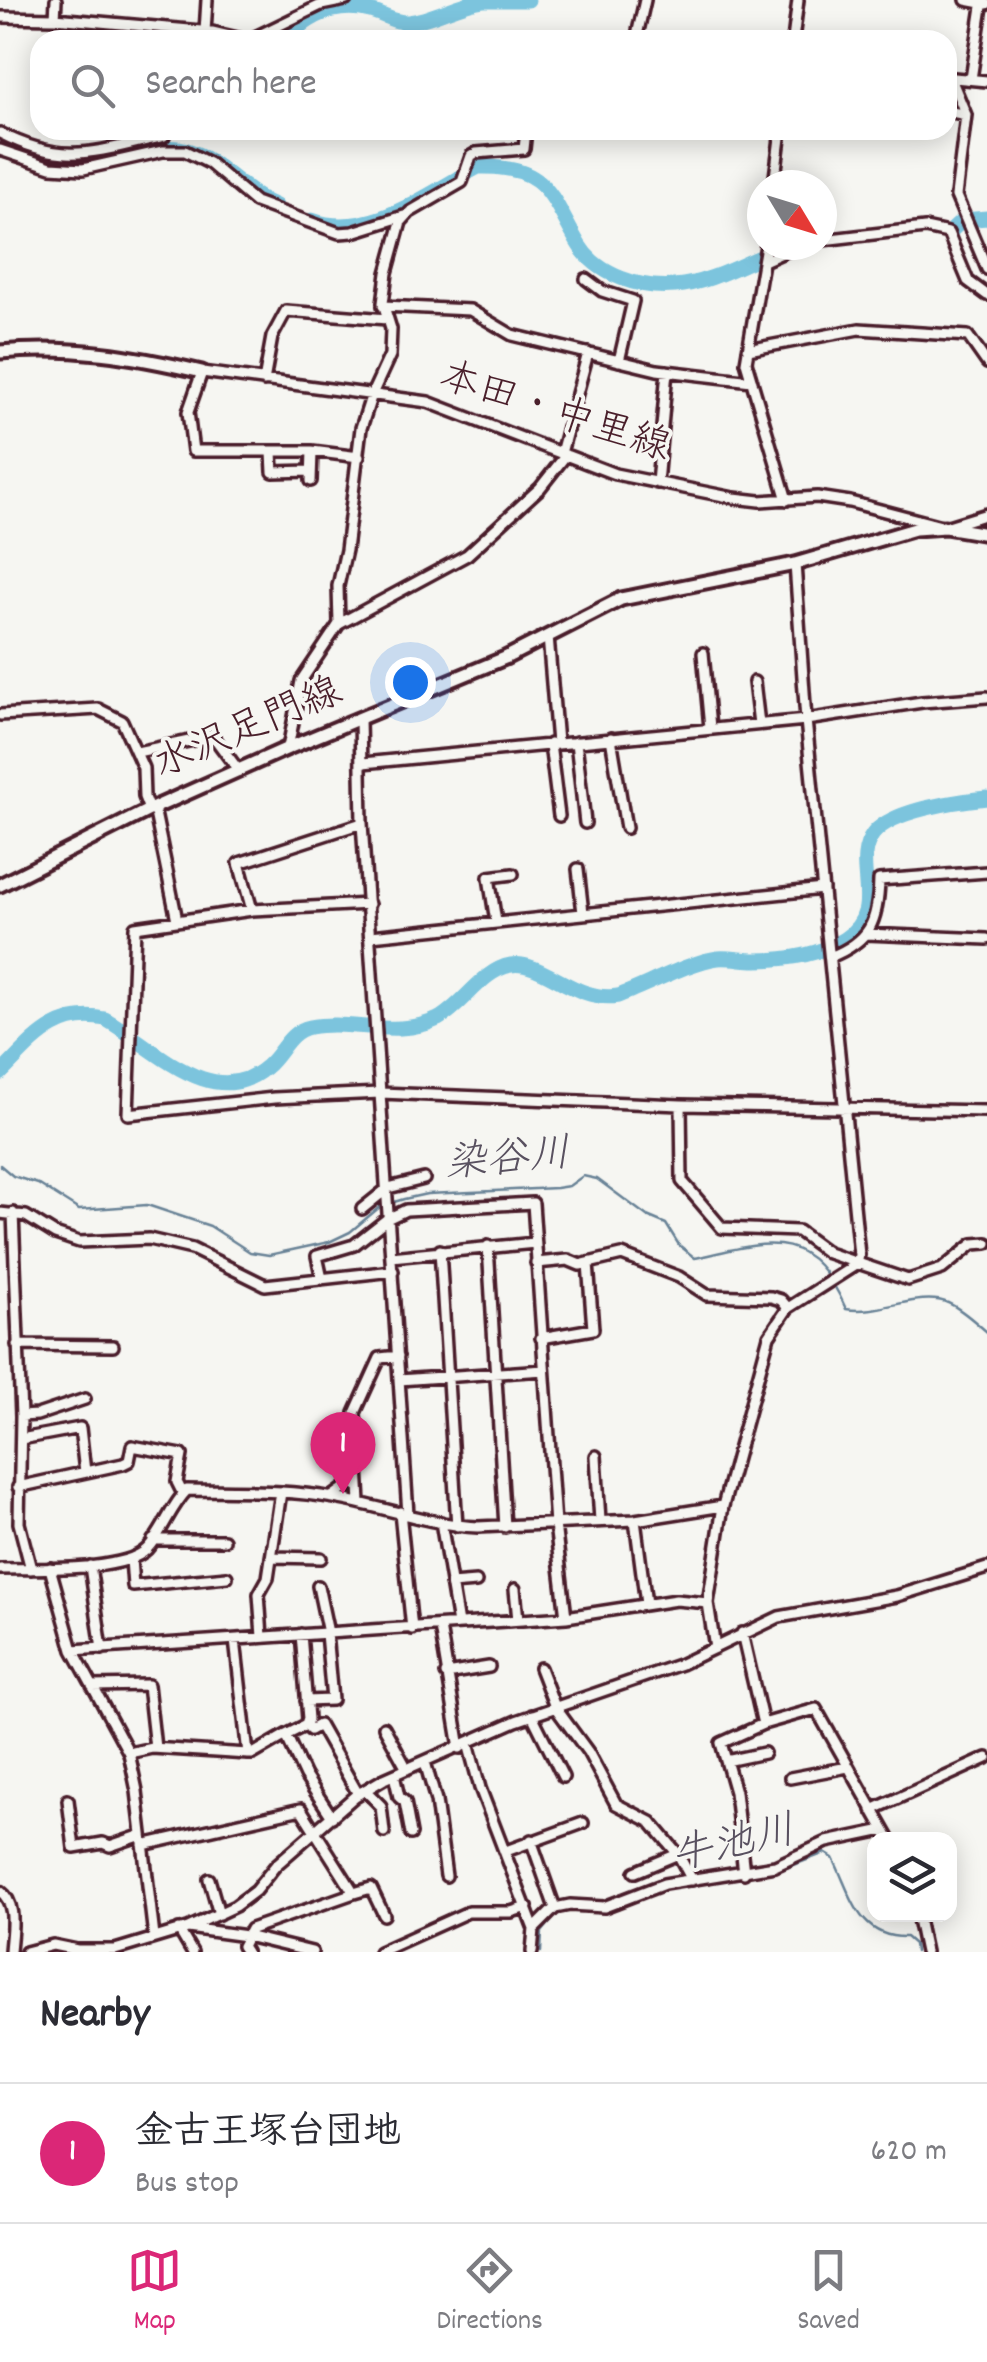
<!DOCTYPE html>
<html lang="en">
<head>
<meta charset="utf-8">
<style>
	:root { --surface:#fff; --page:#f2f2f3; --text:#2b2b33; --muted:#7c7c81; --line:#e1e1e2; --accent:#db2777 }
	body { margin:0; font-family:Dekko,"Klee One",sans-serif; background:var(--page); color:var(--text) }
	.controls { position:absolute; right:30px; bottom:30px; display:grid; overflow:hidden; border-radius:20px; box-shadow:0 5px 25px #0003 }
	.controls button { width:90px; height:90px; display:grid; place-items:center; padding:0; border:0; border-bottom:2px solid var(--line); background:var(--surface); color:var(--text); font:50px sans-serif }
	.compass { position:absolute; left:747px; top:170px; width:90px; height:90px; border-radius:50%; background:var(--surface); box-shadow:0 5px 25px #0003; rotate:128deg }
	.you { position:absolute; left:410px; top:682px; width:35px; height:35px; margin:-25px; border:8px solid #fff; border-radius:50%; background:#1a73e8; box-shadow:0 0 0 15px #1a73e833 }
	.badge { display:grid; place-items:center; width:65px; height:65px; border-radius:50%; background:var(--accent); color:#fff; font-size:32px; font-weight:700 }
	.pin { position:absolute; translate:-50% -82px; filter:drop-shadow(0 2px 5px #0008) }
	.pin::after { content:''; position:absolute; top:52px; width:35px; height:30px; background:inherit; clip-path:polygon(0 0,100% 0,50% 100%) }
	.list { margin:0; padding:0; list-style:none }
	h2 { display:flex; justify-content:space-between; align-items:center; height:130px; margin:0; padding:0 40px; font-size:42px }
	h2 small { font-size:32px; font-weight:400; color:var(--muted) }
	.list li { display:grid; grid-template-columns:65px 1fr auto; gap:30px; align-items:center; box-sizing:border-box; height:140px; padding:0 40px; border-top:2px solid var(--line) }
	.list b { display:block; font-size:38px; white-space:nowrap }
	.list p { margin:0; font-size:32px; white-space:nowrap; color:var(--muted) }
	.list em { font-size:32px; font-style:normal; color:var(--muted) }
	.icon { flex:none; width:55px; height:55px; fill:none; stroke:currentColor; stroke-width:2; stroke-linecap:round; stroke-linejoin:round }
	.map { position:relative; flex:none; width:987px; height:1952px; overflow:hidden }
	.search { position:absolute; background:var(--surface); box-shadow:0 5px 25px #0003; left:30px; right:30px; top:30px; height:110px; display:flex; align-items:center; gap:25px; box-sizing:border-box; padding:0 35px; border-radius:30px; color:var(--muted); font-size:38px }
	.sheet { height:270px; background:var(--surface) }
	nav { display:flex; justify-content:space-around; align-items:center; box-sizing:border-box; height:140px; border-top:2px solid var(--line); background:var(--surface); font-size:28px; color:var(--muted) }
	nav a { display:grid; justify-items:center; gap:5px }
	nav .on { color:var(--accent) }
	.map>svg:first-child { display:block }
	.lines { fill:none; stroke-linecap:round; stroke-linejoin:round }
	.stream { stroke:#688296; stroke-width:2.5 }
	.river { stroke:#7cc4dd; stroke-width:15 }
	.street-casing { stroke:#4a1f2b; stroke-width:16 }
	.secondary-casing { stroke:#4a1f2b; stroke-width:19 }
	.street { stroke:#f6f6f2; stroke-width:9 }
	.secondary { stroke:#f6f6f2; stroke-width:11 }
	.labels { text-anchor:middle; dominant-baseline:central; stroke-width:8; stroke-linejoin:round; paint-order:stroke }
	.street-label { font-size:40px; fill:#4a1f2b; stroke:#f6f6f2 }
	.water-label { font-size:42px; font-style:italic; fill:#595160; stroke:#f6f6f2 }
</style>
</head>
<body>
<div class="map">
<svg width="987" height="1952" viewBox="0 0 987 1952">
	<rect width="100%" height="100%" fill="#f6f6f2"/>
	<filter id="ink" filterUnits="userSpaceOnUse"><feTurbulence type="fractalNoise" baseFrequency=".01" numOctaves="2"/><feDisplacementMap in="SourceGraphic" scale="20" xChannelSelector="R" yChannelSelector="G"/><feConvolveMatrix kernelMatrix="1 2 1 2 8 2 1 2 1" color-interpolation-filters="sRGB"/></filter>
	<g filter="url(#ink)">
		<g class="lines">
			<path class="stream" d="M 0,1165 L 13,1176 L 38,1184 L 79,1210 L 147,1205 L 210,1226 L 250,1252 L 269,1255 L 329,1242 L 350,1232 L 381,1206 L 404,1199 L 427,1194 L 556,1188 L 569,1186 L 583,1176 L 597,1179 L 647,1216 L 666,1224 L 679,1245 L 695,1258 C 769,1241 809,1225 846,1309 C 880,1315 919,1291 948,1303 C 962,1309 975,1322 987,1332
				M 541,1952 L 542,1932 L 558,1913 L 567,1910 L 603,1912 L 669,1889 L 781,1870 L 825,1853 L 833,1858 C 852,1896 858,1938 906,1937 L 914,1944 L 915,1952"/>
			<path class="river" d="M 483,0 L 528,0
				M 286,40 C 309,15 336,2 370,11 C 383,14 394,23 408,22 C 432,20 456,4 483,0
				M 114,158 C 176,142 186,140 237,181 C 250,191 261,200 276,206
				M 312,220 C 368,241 429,193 478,167 C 548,165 549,194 579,245 C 598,276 641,289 675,286 C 715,283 754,256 792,245
				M 950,232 L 963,220 L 987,218
				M 0,1074 C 32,1043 55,1009 105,1019 C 151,1044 212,1114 266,1067 C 283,1053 287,1032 310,1027 C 351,1019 397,1039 438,1019 C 463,1006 482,970 511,965 C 543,960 575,1003 618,996 C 645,986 692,961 718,958 C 731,957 744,960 756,960 C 785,960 819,955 844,939 C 889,910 849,866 873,834 C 891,810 958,801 987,798"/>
			<g class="street-casing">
				<path id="street" d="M 966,0 L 987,4
					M 0,17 L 55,18 L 212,32 L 246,40
					M 55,18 L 56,0
					M 205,32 L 207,0
					M 249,40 L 321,5 L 346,0
					M 463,40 L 504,34 L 565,40
					M 636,40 L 645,0
					M 793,40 L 798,0
					M 971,79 L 983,0
					M 947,111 L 966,115 L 956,196 L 987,269
					M 966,115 L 952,81 L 954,78 L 987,81
					M 0,133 C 66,167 97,151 164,136
					M 0,150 L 51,167 L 83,169 L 163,151 L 185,151 L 209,163 L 255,202 L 339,233 L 353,232 L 404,216
					M 774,185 L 781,130
					M 822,240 L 925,228 L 948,233 L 968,281 L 987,295
					M 766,245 L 746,362 L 787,500
					M 764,261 L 800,245
					M 586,279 L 602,291 L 633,301 L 619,361
					M 383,306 L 470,310 L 512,335 L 657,370 L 752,381
					M 748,350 L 859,329 L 968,336 L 987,363
					M 264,381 L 272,337 L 286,311 L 387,319
					M 272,452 L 273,472 L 311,471
					M 561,453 L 588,353
					M 359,457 L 312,451 L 193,451 L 188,412 L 202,372 L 428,402 L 615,474 L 734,498 L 760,501 L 817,497 L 850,502 L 945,527 L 987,514
					M 311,481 L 312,451
					M 657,483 L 667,371
					M 339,624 L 467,555 L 540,488 L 566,455
					M 548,636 L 557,743
					M 703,653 L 710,728
					M 754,682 L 759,724
					M 0,715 L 98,709 L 122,721 L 143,768 L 144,797 L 149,810
					M 360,718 L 362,823 L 408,1514
					M 611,738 L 626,828
					M 576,742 L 585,823
					M 550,744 L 559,816
					M 288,748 L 301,681 L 339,624 L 338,586 L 346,550 L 361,428 L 372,394 L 390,355 L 391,329 L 383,303 L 387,273 L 401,222 L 410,212 L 462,182 L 471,156 L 476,153 L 524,149 L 526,130
					M 137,752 L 213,736 L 239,771
					M 363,763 L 806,720 L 922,702 L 987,697
					M 154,808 L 177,920
					M 578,869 L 583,913
					M 369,904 L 252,910 L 135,927 L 128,1114 L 274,1098 L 380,1093 L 681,1105 L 987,1111
					M 252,910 L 239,863 L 362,823
					M 496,922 L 489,877 L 513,874
					M 866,934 L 987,939
					M 371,936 L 823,889
					M 830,957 C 870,941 878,922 879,880 L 987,872
					M 681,1105 L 682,1181 L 722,1228 L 798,1231 L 828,1253 L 908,1280 L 942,1269 L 973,1244 L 987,1243
					M 362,1209 L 388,1188 L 424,1179
					M 0,1213 L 26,1216 L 55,1234 L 79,1242 L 149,1239 L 192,1249 L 265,1285 L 393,1271
					M 13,1213 L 21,1416 L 19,1523 L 31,1569
					M 488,1246 L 505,1527
					M 440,1250 L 457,1526
					M 391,1257 L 535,1243
					M 536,1263 L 568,1260 L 580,1265 L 622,1255 L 679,1277 L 707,1295 L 771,1297 L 781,1300 L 788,1308
					M 322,1279 L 317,1256 L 354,1245 L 387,1219 L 406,1210 L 533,1203 L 555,1524 L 566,1617
					M 541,1338 L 593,1329 L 588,1263
					M 17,1345 L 113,1346
					M 399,1380 L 544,1370
					M 21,1416 L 37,1415 L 85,1399
					M 21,1439 L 80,1428 L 85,1472
					M 596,1456 L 600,1521
					M 18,1487 L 123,1464 L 129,1461 L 132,1446 L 182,1455 L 177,1482 L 183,1494
					M 332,1497 L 350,1484 L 358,1485
					M 360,1503 L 355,1413 L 380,1358 L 398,1356
					M 400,1512 L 412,1629
					M 635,1520 L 646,1604
					M 441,1522 L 458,1624
					M 153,1540 L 224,1540
					M 271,1557 L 321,1558
					M 131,1559 L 133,1586 L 227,1577
					M 90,1566 L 102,1649
					M 50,1568 L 73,1650 L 129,1753 L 137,1791 L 154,1937
					M 0,1569 C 34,1568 123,1573 147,1549 C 163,1532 170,1507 187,1490 C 236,1491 286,1489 334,1498 C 382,1506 430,1525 478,1527 L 635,1520 L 723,1506
					M 451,1584 L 476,1582
					M 318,1586 L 328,1633
					M 515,1589 L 518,1620
					M 440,1627 L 460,1748
					M 742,1633 L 763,1724
					M 262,1637 L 259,1594 L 268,1578 L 281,1492
					M 715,1648 L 708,1603 L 723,1506 L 769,1336 L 788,1308 L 857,1264 L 859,1255 L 806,720 L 795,564
					M 73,1650 L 566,1617 L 676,1600 L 708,1603
					M 540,1668 L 555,1707 L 588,1752 L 616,1804 L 651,1822 L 678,1854 L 692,1880
					M 446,1674 L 489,1667
					M 92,1686 L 148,1685 L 155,1748
					M 306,1701 L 332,1700 L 326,1633
					M 532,1715 L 563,1777
					M 306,1725 L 310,1730 L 319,1725 L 358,1794
					M 384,1727 L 407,1769
					M 286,1735 L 306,1725 L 308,1719 L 301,1634
					M 468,1743 L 480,1788 L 534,1929 L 532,1952
					M 129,1753 L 152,1748 L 248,1754 L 235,1640
					M 248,1754 L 253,1754 L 286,1735 L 305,1776 L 332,1817
					M 726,1761 L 764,1753
					M 425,1762 L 436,1801 L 446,1876
					M 394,1775 L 399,1797 L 405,1802 L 411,1834
					M 790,1778 L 848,1767
					M 365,1790 L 381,1806 L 384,1832
					M 68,1800 L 74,1848 L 103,1843 L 110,1846 L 142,1835
					M 872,1810 L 987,1758
					M 531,1840 L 555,1908
					M 143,1845 L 301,1809 L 354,1893 L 251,1929 L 242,1946 L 246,1952
					M 506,1851 L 583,1823
					M 635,1872 L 678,1854
					M 744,1873 L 735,1792 L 721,1743 L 763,1724 L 816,1709 L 890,1840
					M 209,1879 L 219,1914
					M 0,1891 C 18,1904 11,1931 10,1952
					M 354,1893 L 371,1888 L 384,1915
					M 917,1914 L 925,1952
					M 188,1928 L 246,1936 L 312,1952
					M 534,1929 L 555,1908 L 570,1905 L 604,1907 L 664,1884 L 775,1866 L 827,1842 L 884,1830
					M 179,1930 L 192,1952
					M 26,1952 L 53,1945 L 77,1950 L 115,1950 L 188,1928 L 235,1906 L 255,1891 L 276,1865 L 355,1796 L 384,1779 L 516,1721 L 681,1664 L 779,1617 L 897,1596 L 987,1568
					M 379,1952 L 468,1912 L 511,1912 L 527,1907"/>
			</g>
			<g class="secondary-casing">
				<path id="secondary" d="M 0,352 C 70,345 134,356 202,372
					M 0,885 L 149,810 L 288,748 L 505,658 L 621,599 L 795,564 L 915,529 L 945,527 L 987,534"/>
			</g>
			<use href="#street" class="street"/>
			<use href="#secondary" class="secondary"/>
		</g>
	</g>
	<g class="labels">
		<g class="street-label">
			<text transform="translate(554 415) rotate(18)">本田・中里線</text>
			<text transform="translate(249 731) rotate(-23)">水沢足門線</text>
		</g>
		<g class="water-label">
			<text transform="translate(508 1162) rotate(-5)">染谷川</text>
			<text transform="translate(734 1847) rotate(-13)">牛池川</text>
		</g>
	</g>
</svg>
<div class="controls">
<button><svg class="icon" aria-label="layers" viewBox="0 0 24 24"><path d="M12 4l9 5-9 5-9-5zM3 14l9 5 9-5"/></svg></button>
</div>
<svg class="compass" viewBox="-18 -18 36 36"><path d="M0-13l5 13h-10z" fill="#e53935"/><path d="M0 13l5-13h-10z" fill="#7c7c81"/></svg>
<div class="you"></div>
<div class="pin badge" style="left:343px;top:1494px">1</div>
<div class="search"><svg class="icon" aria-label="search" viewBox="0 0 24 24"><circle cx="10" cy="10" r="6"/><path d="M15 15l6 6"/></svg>Search here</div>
</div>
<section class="sheet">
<h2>Nearby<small></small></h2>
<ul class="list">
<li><span class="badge">1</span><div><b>金古王塚台団地</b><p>Bus stop</p></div><em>620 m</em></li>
</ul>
</section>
<nav>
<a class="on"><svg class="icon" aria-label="map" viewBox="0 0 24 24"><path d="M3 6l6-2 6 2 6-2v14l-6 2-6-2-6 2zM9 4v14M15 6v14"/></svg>Map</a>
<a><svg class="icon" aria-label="directions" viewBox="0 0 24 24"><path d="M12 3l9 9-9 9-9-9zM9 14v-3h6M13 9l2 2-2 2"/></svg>Directions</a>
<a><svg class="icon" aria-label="saved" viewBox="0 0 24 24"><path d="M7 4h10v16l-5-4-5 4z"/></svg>Saved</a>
</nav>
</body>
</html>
